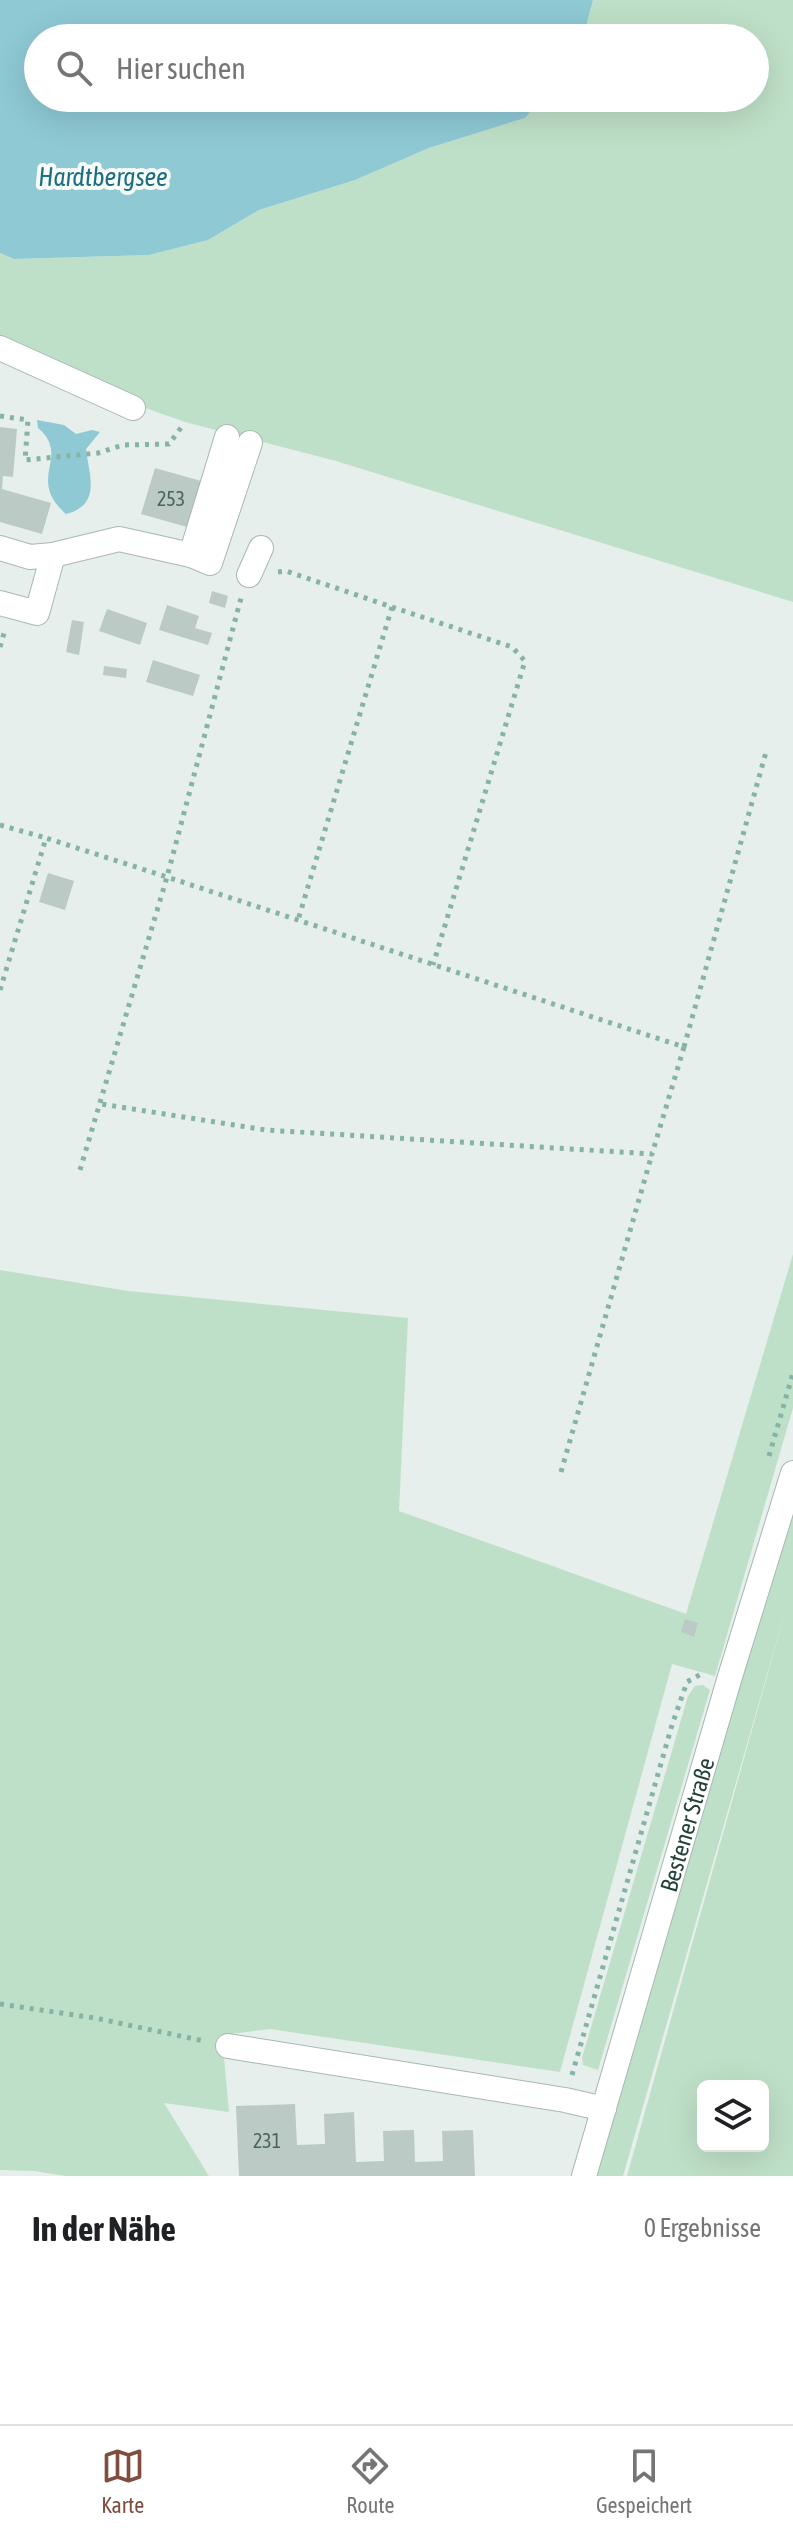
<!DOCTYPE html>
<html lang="de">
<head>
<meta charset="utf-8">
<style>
	:root { --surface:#fff; --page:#f2f2f2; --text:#202124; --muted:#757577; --line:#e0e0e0; --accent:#7f4e3f }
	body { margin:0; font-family:"Asap Condensed",sans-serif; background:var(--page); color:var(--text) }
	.controls { position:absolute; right:24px; bottom:24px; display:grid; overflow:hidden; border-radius:12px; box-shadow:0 8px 32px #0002 }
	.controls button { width:72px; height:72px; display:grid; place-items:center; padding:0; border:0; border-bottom:2px solid var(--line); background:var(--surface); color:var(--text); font:40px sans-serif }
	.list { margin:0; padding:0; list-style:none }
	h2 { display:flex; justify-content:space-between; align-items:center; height:104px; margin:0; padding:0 32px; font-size:34px }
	h2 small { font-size:26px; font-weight:400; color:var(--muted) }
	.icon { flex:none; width:44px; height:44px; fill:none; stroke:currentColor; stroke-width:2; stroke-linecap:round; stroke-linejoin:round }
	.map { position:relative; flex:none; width:793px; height:2176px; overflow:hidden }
	.search { position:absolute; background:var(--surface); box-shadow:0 8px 32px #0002; left:24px; right:24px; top:24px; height:88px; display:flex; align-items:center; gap:20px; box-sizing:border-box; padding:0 28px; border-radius:44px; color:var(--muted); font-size:30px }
	.sheet { height:248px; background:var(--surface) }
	nav { display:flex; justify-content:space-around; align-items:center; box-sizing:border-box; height:112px; border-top:2px solid var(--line); background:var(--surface); font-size:22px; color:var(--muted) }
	nav a { display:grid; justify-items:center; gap:4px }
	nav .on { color:var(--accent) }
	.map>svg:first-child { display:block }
	.green { fill:#bfe0c8; fill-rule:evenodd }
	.water { fill:#8ec9d4 }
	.building { fill:#bbcac4 }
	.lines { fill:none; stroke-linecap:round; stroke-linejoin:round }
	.minor-casing { stroke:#a8b8b2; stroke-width:26 }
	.path { stroke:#86b3a5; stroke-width:5; stroke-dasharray:4 6; stroke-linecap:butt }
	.minor { stroke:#fff; stroke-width:24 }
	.labels { text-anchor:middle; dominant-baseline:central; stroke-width:8; stroke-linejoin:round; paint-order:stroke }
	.number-label { font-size:20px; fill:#4a645c }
	.street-label { font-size:24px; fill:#24423a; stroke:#f7fbf9 }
	.water-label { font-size:26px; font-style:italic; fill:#1c6f80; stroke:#f7fbf9 }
</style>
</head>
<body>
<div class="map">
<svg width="793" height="2176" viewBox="0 0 793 2176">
	<rect width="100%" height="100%" fill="#e6efeb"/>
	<path class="green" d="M 593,0 L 793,0 L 793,602 L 336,461 L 185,422 L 134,404 L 0,341 L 0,253 L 14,259 L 149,255 L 208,240 L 259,210 L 355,180 L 429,148 L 525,118 L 542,98 L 755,98 L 755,38 L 583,38 Z
		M 793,1254 L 793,1408 L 715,1676 L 672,1664 L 560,2072 L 270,2029 L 222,2035 L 229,2112 L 164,2103 L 209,2176 L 65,2176 L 34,2171 L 0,2170 L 0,1270 L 128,1291 L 408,1318 L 399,1511 L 686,1614 Z
		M 793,1498 L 793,2176 L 627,2176 L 787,1605 L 623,2176 L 595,2176 ZM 703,2086 L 763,2086 L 763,2146 L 703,2146 Z
		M 703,1685 L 710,1690 L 598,2070 L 583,2065 L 582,2058 L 688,1696 L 695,1686 Z"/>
	<path class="water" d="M 0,0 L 593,0 L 583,38 L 38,38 L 38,98 L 542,98 L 525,118 L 429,148 L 355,180 L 259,210 L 208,240 L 149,255 L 14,259 L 0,253 Z
		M 37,420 L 64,425 L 76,434 L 92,430 L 100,432 L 86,449 C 89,475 102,505 66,514 C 25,478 72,457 38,428 Z"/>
	<path class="building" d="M 0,427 L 17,429 L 13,477 L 3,476 L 2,489 L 51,503 L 42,534 L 0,522 Z
		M 155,468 L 201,481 L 187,527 L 141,514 Z
		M 212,591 L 228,596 L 225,608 L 209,603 Z
		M 167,605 L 199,616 L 195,628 L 212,633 L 208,645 L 159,630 Z
		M 107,609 L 147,623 L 140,645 L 99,631 Z
		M 72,620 L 84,622 L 79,655 L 66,652 Z
		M 153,660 L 200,675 L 193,696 L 146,682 Z
		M 104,666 L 127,669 L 126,678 L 103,675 Z
		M 48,873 L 74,881 L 65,910 L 39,902 Z
		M 685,1619 L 698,1623 L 694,1637 L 681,1632 Z
		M 295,2104 L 297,2145 L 325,2144 L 324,2114 L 354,2112 L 356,2162 L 384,2161 L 383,2131 L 414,2130 L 415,2162 L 443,2161 L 442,2131 L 473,2130 L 475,2176 L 239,2176 L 236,2106 Z"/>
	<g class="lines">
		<g class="minor-casing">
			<g id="minor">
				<path d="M 0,348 L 133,408"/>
				<path d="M 0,548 L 30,557 L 53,555 L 119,539 L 191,555 L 210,563 L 250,443"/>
				<path d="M 191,555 L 227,437"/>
				<path d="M 249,575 L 261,548"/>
				<path d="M 0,603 L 37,613 L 53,555"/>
				<path d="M 228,2046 L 565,2100 L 604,2109"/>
				<path id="s1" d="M 584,2176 L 729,1680 L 793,1473"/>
			</g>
		</g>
		<path class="path" d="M 0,416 L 28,420 L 25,460 L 98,453 L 123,445 L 169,444 L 183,425
			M 278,572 L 286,571 L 392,607 L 298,920
			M 392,607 L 512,647 L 525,661 L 433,965
			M 0,647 L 5,630
			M 0,825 L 46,838
			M 0,990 L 46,838 L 167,877 L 241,598
			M 684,1047 L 766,752
			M 80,1170 L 167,877 L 684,1047 L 652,1154 L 266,1130 L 101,1104
			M 769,1456 L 793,1373
			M 561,1472 L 652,1154
			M 0,2004 L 95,2018 L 204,2041
			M 572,2075 L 672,1725 L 687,1682 L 701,1674"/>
		<use href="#minor" class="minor"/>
	</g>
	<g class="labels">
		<g class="number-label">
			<text x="171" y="498">253</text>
			<text x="267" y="2140">231</text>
		</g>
		<g class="street-label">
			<text stroke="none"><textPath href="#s1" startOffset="366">Bestener Straße</textPath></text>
		</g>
		<g class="water-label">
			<text x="103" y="177">Hardtbergsee</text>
		</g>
	</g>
</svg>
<div class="controls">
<button><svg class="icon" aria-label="layers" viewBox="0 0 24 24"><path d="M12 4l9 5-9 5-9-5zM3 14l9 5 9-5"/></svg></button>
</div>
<div class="search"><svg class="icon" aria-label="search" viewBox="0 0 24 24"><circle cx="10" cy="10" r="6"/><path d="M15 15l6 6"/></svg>Hier suchen</div>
</div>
<section class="sheet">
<h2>In der Nähe<small>0 Ergebnisse</small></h2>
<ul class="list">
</ul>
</section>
<nav>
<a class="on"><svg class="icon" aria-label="map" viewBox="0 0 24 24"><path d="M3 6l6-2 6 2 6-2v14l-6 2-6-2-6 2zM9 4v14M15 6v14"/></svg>Karte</a>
<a><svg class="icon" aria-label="directions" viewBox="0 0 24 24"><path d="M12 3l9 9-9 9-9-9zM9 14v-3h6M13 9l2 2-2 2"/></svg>Route</a>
<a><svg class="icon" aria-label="saved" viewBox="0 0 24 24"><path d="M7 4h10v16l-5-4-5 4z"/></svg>Gespeichert</a>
</nav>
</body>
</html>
